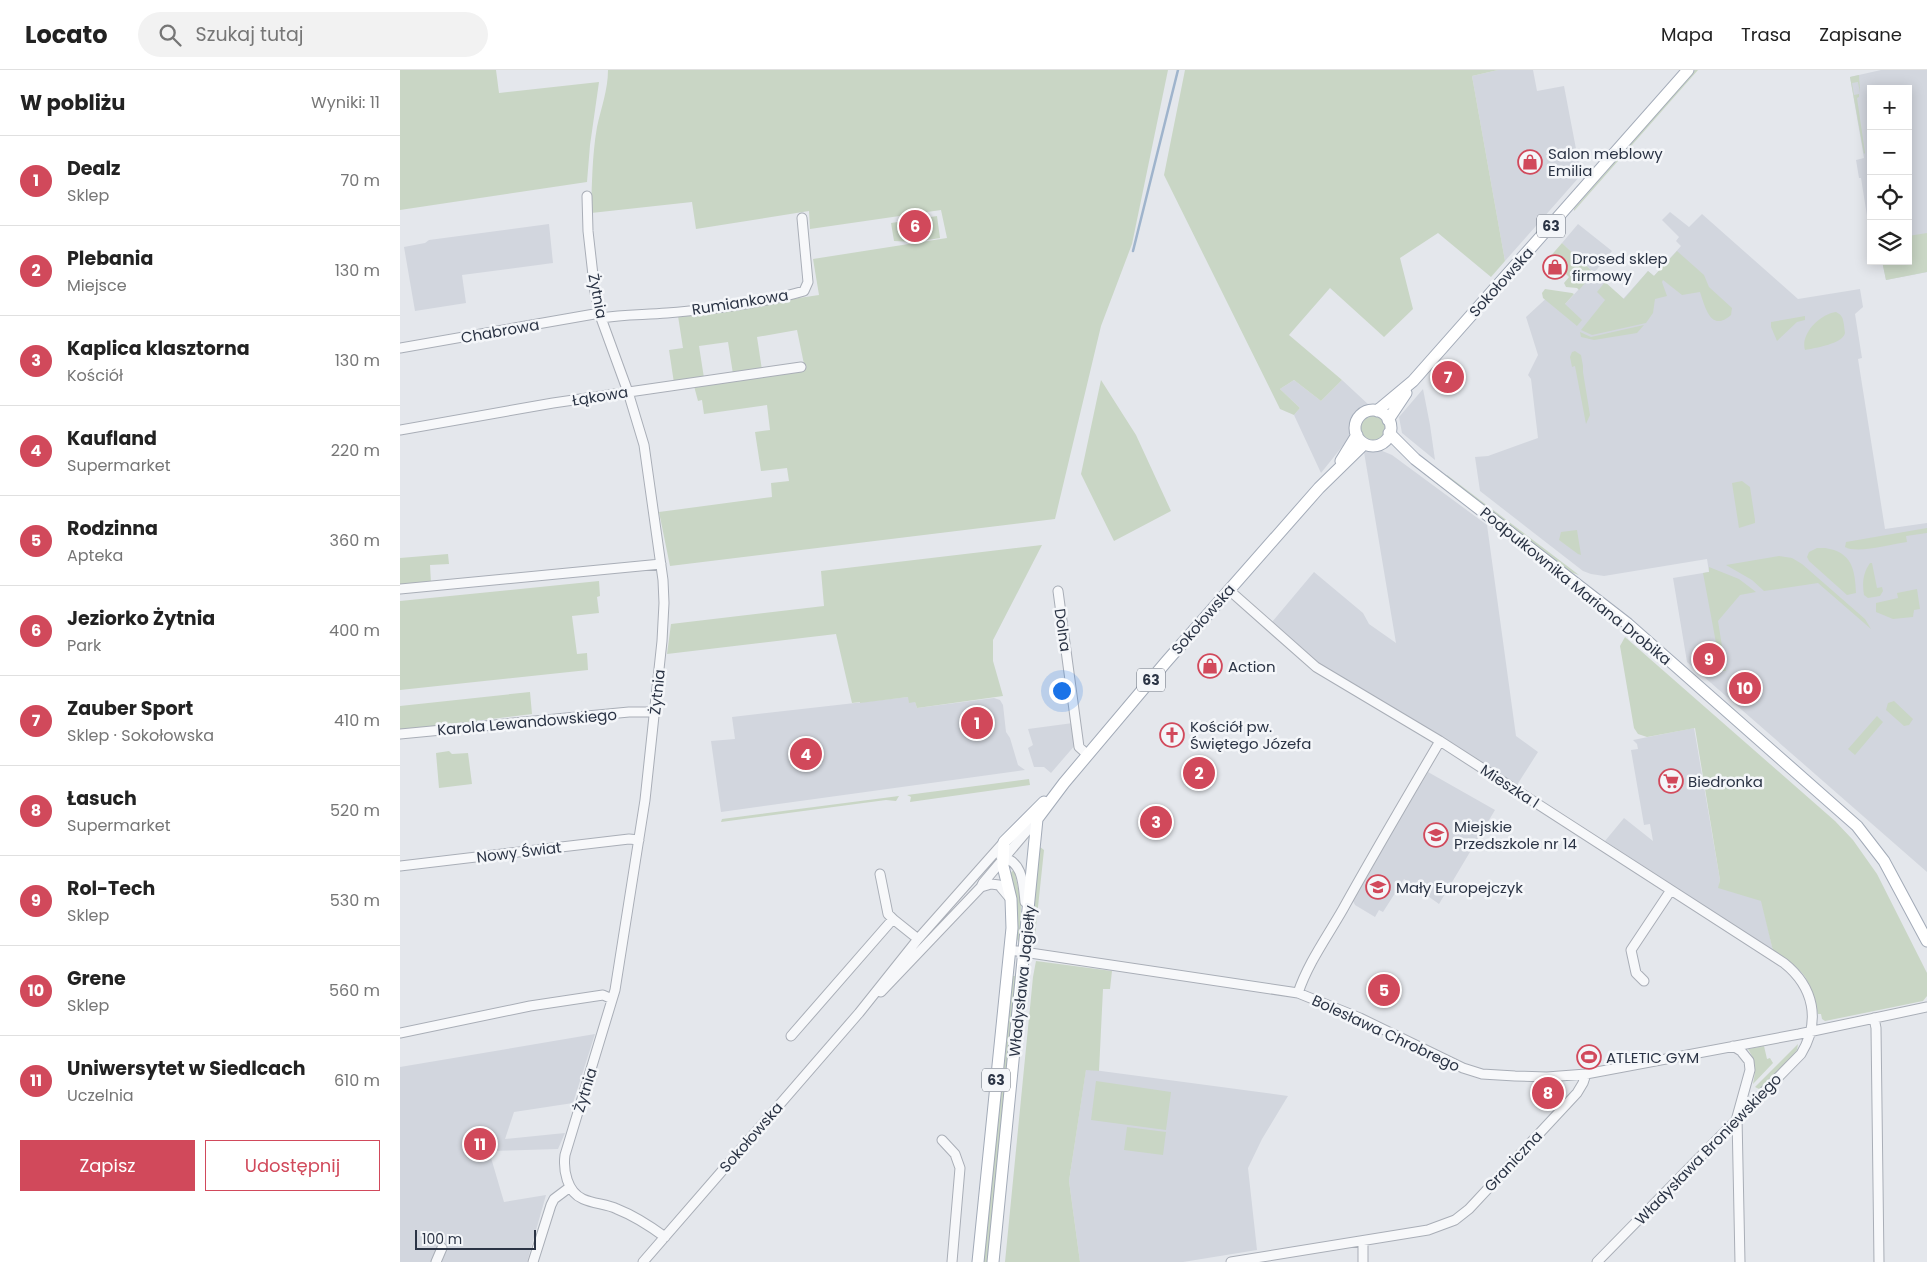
<!DOCTYPE html>
<html lang="pl">
<head>
<meta charset="utf-8">
<style>
	:root { --surface:#fff; --page:#f2f2f2; --text:#222; --muted:#767676; --line:#e0e0e0; --accent:#d1495b }
	body { margin:0; font-family:Poppins,sans-serif; background:var(--page); color:var(--text) }
	.controls { position:absolute; right:15px; top:15px; display:grid; overflow:hidden; border-radius:0px; box-shadow:0 2px 12px #0003 }
	.controls button { width:45px; height:45px; display:grid; place-items:center; padding:0; border:0; border-bottom:1px solid var(--line); background:var(--surface); color:var(--text); font:25px sans-serif }
	.scale { position:absolute; left:15px; bottom:12px; width:121px; box-sizing:border-box; padding-left:5px; border:2px solid #2b3445; border-top:0; font-size:14px; line-height:18px; white-space:nowrap; color:#2b3445; -webkit-text-stroke:4px #f4f6f9; paint-order:stroke }
	.you { position:absolute; left:661px; top:620px; width:18px; height:18px; margin:-12px; border:4px solid #fff; border-radius:50%; background:#1a73e8; box-shadow:0 0 0 8px #1a73e833 }
	.badge { display:grid; place-items:center; width:32px; height:32px; border-radius:50%; background:var(--accent); color:#fff; font-size:16px; font-weight:700 }
	.pin { position:absolute; translate:-50% -50%; border:2px solid #fff; box-shadow:0 1px 5px #0006 }
	.list { margin:0; padding:0; list-style:none }
	h2 { display:flex; justify-content:space-between; align-items:center; height:65px; margin:0; padding:0 20px; font-size:21px }
	h2 small { font-size:16px; font-weight:400; color:var(--muted) }
	.list li { display:grid; grid-template-columns:32px 1fr auto; gap:15px; align-items:center; box-sizing:border-box; height:90px; padding:0 20px; border-top:1px solid var(--line) }
	.list b { display:block; font-size:19px; white-space:nowrap }
	.list p { margin:0; font-size:16px; white-space:nowrap; color:var(--muted) }
	.list em { font-size:16px; font-style:normal; color:var(--muted) }
	.actions { display:flex; gap:10px; padding:15px 20px }
	.actions a { flex:1; padding:11px 0; border:1px solid var(--accent); border-radius:0px; text-align:center; font-size:18px; color:var(--accent) }
	.actions .main { background:var(--accent); color:#fff }
	.icon { flex:none; width:28px; height:28px; fill:none; stroke:currentColor; stroke-width:2; stroke-linecap:round; stroke-linejoin:round }
	.map { position:relative; flex:none; width:1527px; height:1192px; overflow:hidden }
	header { display:flex; align-items:center; gap:30px; box-sizing:border-box; height:70px; padding:0 25px; background:var(--surface); border-bottom:1px solid var(--line) }
	header strong { font-size:24px }
	nav { display:flex; gap:28px; margin-inline-start:auto; font-size:18px }
	.search { width:350px; height:45px; background:var(--page); display:flex; align-items:center; gap:12px; box-sizing:border-box; padding:0 18px; border-radius:28px; color:var(--muted); font-size:19px }
	main { display:flex }
	aside { flex:1; background:var(--surface) }
	.map>svg:first-child { display:block }
	.built { fill:#d2d6de }
	.green { fill:#c9d6c5 }
	.lines { fill:none; stroke-linecap:round; stroke-linejoin:round }
	.stream { stroke:#9fb4cc; stroke-width:2.5 }
	.minor-casing { stroke:#a9aeb7; stroke-width:11 }
	.major-casing { stroke:#a3abb8; stroke-width:13 }
	.minor { stroke:#f7f8fa; stroke-width:9 }
	.major { stroke:#fff; stroke-width:11 }
	.labels { text-anchor:middle; dominant-baseline:central; stroke-width:5; stroke-linejoin:round; paint-order:stroke }
	.shield { fill:#f4f6f9; stroke:#676e7b; stroke-width:1 }
	.shield-label { font-size:14px; font-weight:bold; fill:#2b3445 }
	.poi-label { font-size:15px; fill:#2b3445; stroke:#f4f6f9; text-anchor:start }
	.street-label { font-size:15px; fill:#2b3445; stroke:#f4f6f9 }
</style>
</head>
<body>
<header>
<strong>Locato</strong>
<div class="search"><svg class="icon" aria-label="search" viewBox="0 0 24 24"><circle cx="10" cy="10" r="6"/><path d="M15 15l6 6"/></svg>Szukaj tutaj</div>
<nav><a>Mapa</a><a>Trasa</a><a>Zapisane</a></nav>
</header>
<main>
<aside>
<h2>W pobliżu<small>Wyniki: 11</small></h2>
<ul class="list">
<li><span class="badge">1</span><div><b>Dealz</b><p>Sklep</p></div><em>70 m</em></li>
<li><span class="badge">2</span><div><b>Plebania</b><p>Miejsce</p></div><em>130 m</em></li>
<li><span class="badge">3</span><div><b>Kaplica klasztorna</b><p>Kościół</p></div><em>130 m</em></li>
<li><span class="badge">4</span><div><b>Kaufland</b><p>Supermarket</p></div><em>220 m</em></li>
<li><span class="badge">5</span><div><b>Rodzinna</b><p>Apteka</p></div><em>360 m</em></li>
<li><span class="badge">6</span><div><b>Jeziorko Żytnia</b><p>Park</p></div><em>400 m</em></li>
<li><span class="badge">7</span><div><b>Zauber Sport</b><p>Sklep · Sokołowska</p></div><em>410 m</em></li>
<li><span class="badge">8</span><div><b>Łasuch</b><p>Supermarket</p></div><em>520 m</em></li>
<li><span class="badge">9</span><div><b>Rol-Tech</b><p>Sklep</p></div><em>530 m</em></li>
<li><span class="badge">10</span><div><b>Grene</b><p>Sklep</p></div><em>560 m</em></li>
<li><span class="badge">11</span><div><b>Uniwersytet w Siedlcach</b><p>Uczelnia</p></div><em>610 m</em></li>
</ul>
<div class="actions"><a class="main">Zapisz</a><a>Udostępnij</a></div>
</aside>
<div class="map">
<svg width="1527" height="1192" viewBox="0 0 1527 1192">
	<rect width="100%" height="100%" fill="#e4e7ec"/>
	<path class="built" d="M 1098,0 L 1133,0 L 1137,21 L 1164,16 L 1181,105 L 1105,191 L 1072,6 Z
		M 1481,0 L 1527,0 L 1527,202 L 1486,210 L 1482,191 L 1508,191 L 1508,19 L 1471,19 L 1471,171 L 1461,108 L 1459,108 L 1456,90 L 1464,88 L 1450,7 Z
		M 1270,142 L 1289,157 L 1302,144 L 1398,229 L 1460,219 L 1463,237 L 1455,244 L 1462,288 L 1458,289 L 1485,459 L 1527,453 L 1527,802 L 1287,592 L 1273,508 L 1309,502 L 1307,489 L 1204,506 L 1191,504 L 1183,501 L 1080,421 L 1075,387 L 1088,386 L 1138,368 L 1131,309 L 1128,305 L 1138,285 L 1126,247 L 1152,223 L 1165,234 L 1194,203 L 1162,173 L 1178,154 L 1212,181 L 1194,203 L 1223,229 L 1248,201 L 1254,206 L 1281,176 L 1276,171 L 1279,167 L 1262,150 Z
		M 149,154 L 153,193 L 62,205 L 66,233 L 15,241 L 4,177 L 25,173 L 29,170 Z
		M 894,310 L 921,331 L 942,310 L 969,335 L 960,338 L 953,345 L 950,353 L 949,368 L 921,403 L 894,345 L 900,338 L 880,319 Z
		M 1023,319 L 1030,355 L 1035,390 L 1002,363 L 999,347 Z
		M 980,380 L 992,385 L 1087,455 L 1116,666 L 1138,682 L 1117,715 L 924,597 L 912,588 L 872,552 L 914,502 L 963,543 L 969,554 L 996,573 L 964,382 Z
		M 508,627 L 515,632 L 517,638 L 594,628 L 600,630 L 603,635 L 606,662 L 610,668 L 618,695 L 625,700 L 321,742 L 311,671 L 335,669 L 332,647 Z
		M 673,653 L 676,674 L 651,703 L 644,697 L 634,697 L 628,678 L 633,675 L 628,659 Z
		M 1294,658 L 1320,810 L 1319,815 L 1362,831 L 1373,881 L 1205,771 L 1224,748 L 1253,771 L 1250,754 L 1244,755 L 1231,680 L 1238,679 L 1237,674 L 1233,670 Z
		M 1028,702 L 1095,740 L 1039,834 L 1004,809 L 983,842 L 979,840 L 975,847 L 955,835 L 952,829 Z
		M 195,964 L 173,1033 L 114,1042 L 105,1069 L 165,1063 L 158,1079 L 89,1081 L 104,1132 L 146,1125 L 127,1192 L 0,1192 L 0,997 Z
		M 686,999 L 888,1026 L 862,1069 L 848,1098 L 857,1180 L 783,1192 L 680,1192 L 669,1111 Z"/>
	<path class="green" d="M 0,0 L 96,0 L 99,23 L 199,12 L 190,75 L 187,112 L 0,140 Z
		M 208,0 L 768,0 L 732,174 L 701,256 L 655,449 L 270,496 L 259,442 L 372,427 L 371,413 L 389,411 L 387,398 L 361,401 L 355,362 L 370,360 L 367,335 L 304,344 L 302,330 L 298,331 L 294,316 L 405,299 L 397,260 L 357,267 L 362,300 L 333,304 L 328,272 L 299,276 L 304,308 L 274,313 L 269,280 L 283,278 L 278,246 L 419,225 L 413,189 L 547,168 L 541,140 L 410,159 L 409,141 L 296,159 L 292,132 L 191,143 C 192,115 192,86 197,57 C 201,38 208,20 208,0 Z
		M 785,0 L 1098,0 L 1072,6 L 1105,191 L 1091,207 L 1038,163 L 1000,188 L 1013,239 L 984,267 L 930,218 L 889,265 L 942,310 L 921,331 L 894,310 L 880,319 L 900,338 L 894,345 L 880,339 L 764,105 Z
		M 1295,0 L 1298,0 L 1174,141 L 1174,139 Z
		M 1459,5 L 1460,23 L 1458,12 L 1452,13 L 1454,25 L 1459,24 L 1459,27 L 1457,28 L 1465,83 L 1464,84 L 1450,7 Z
		M 537,146 L 540,168 L 515,172 L 494,171 L 491,153 Z
		M 1527,163 L 1527,202 L 1486,210 L 1482,191 L 1508,191 L 1508,166 Z
		M 1162,173 L 1194,203 L 1179,220 L 1177,218 L 1166,217 L 1164,213 L 1169,207 L 1164,202 L 1168,197 L 1158,189 L 1154,194 L 1148,189 Z
		M 1277,181 L 1304,205 L 1309,217 L 1332,238 L 1331,245 C 1311,263 1305,237 1300,222 L 1282,225 L 1263,210 L 1262,212 L 1267,226 L 1255,229 L 1253,243 L 1246,253 L 1192,265 L 1181,260 L 1205,230 L 1197,222 L 1205,212 L 1224,229 L 1248,201 L 1254,206 Z
		M 1145,219 L 1172,223 L 1174,224 L 1165,234 L 1182,250 L 1177,256 L 1143,228 L 1142,223 Z
		M 1436,242 C 1442,245 1443,248 1444,255 C 1444,256 1445,262 1445,263 C 1443,274 1414,278 1405,280 C 1400,264 1420,244 1436,242 Z
		M 1405,246 L 1405,250 L 1397,252 L 1377,271 L 1371,257 L 1371,252 Z
		M 1244,255 L 1237,263 L 1194,270 L 1181,267 L 1180,262 L 1191,267 Z
		M 1175,281 L 1181,285 L 1183,296 L 1183,302 L 1190,345 L 1186,354 L 1175,296 L 1172,297 L 1170,287 L 1172,282 Z
		M 701,310 L 736,365 L 771,441 L 714,471 L 681,404 Z
		M961 358a12 12 0 1 1 24 0a12 12 0 1 1-24 0Z
		M 1047,405 L 1179,505 L 1170,502 L 1047,408 Z
		M 1342,411 L 1350,417 L 1355,450 L 1355,453 L 1339,458 L 1332,413 Z
		M 1527,458 L 1527,463 L 1506,466 L 1507,472 C 1492,474 1457,484 1445,477 L 1446,472 Z
		M 1177,460 L 1181,485 L 1178,484 L 1159,470 L 1161,462 Z
		M 642,475 L 593,570 L 593,591 L 603,626 L 517,638 L 515,632 L 509,633 L 508,627 L 460,633 L 460,632 L 452,633 L 436,564 L 267,584 L 271,554 L 424,536 L 421,501 Z
		M 1425,478 C 1452,482 1455,499 1456,523 L 1447,525 L 1409,491 L 1407,487 L 1409,482 L 1417,478 Z
		M 48,484 L 49,494 L 30,495 L 31,513 L 0,516 L 0,488 Z
		M 1379,486 L 1392,488 L 1402,494 L 1465,549 L 1471,559 L 1418,513 L 1364,521 L 1352,510 L 1326,495 Z
		M 1470,493 L 1472,493 L 1477,518 L 1482,517 L 1483,521 L 1480,526 L 1468,528 L 1464,525 C 1462,513 1463,503 1470,493 Z
		M 1309,497 L 1339,509 L 1356,522 L 1340,525 L 1318,551 L 1326,601 L 1323,601 L 1321,588 L 1319,589 L 1303,503 L 1309,502 Z
		M 199,511 L 200,526 L 197,527 L 199,543 L 172,546 L 177,584 L 187,583 L 188,600 L 0,620 L 0,531 Z
		M 1517,519 L 1520,539 L 1514,540 L 1513,547 L 1493,549 L 1476,542 L 1476,533 L 1498,528 L 1497,523 Z
		M 1225,567 L 1435,751 L 1453,770 L 1477,804 L 1527,903 L 1527,926 L 1523,931 L 1430,950 L 1425,951 L 1422,949 L 1421,944 L 1418,944 C 1409,907 1406,901 1373,881 L 1361,831 L 1318,818 L 1320,810 L 1295,658 L 1247,667 L 1238,664 L 1234,658 L 1220,576 Z
		M 130,622 L 132,644 L 0,660 L 0,636 Z
		M 1494,631 L 1513,649 L 1509,655 L 1504,656 L 1486,640 L 1488,633 Z
		M 1477,646 L 1483,652 L 1455,685 L 1448,679 Z
		M 49,681 L 52,684 L 68,683 L 72,714 L 39,718 L 36,683 Z
		M 629,709 L 630,715 L 510,732 L 511,727 L 507,725 Z
		M 499,726 L 496,731 L 486,730 L 321,752 L 322,749 Z
		M 640,777 L 644,780 L 634,875 L 631,870 L 631,864 Z
		M 614,799 L 621,832 L 620,875 L 616,867 L 616,829 L 610,804 Z
		M 636,891 L 712,901 L 710,919 L 703,919 L 699,1001 L 686,1000 L 669,1111 L 680,1192 L 605,1192 L 633,907 Z
		M 612,906 L 617,906 L 589,1192 L 583,1192 Z
		M 1398,974 L 1397,980 L 1393,985 L 1359,1019 L 1355,1017 Z
		M 1364,976 L 1367,989 L 1370,988 L 1373,993 L 1353,1014 C 1356,1000 1356,991 1348,979 Z
		M 696,1011 L 771,1022 L 766,1060 L 691,1050 Z
		M 727,1057 L 766,1062 L 763,1085 L 724,1080 Z"/>
	<g class="lines">
		<path class="stream" d="M 733,181 L 778,0"/>
		<g class="minor-casing">
			<path id="minor" d="M 187,126 L 188,161 L 195,223 L 201,248 L 228,322 L 244,375 L 263,510 L 264,533 L 262,571 L 245,730 L 215,920 L 165,1085 C 163,1100 167,1122 183,1129 C 194,1134 207,1134 217,1139 C 235,1146 250,1156 265,1167
				M 201,248 C 223,244 245,245 267,243 C 312,239 360,234 404,221 L 408,212 L 402,148
				M 0,278 L 200,243
				M 0,360 L 153,333 L 401,297
				M 0,519 L 261,494
				M 829,520 L 916,597 L 1040,671 L 1384,893 C 1414,917 1421,951 1401,984 L 1197,1192
				M 658,521 L 679,677 L 688,685
				M 0,664 L 229,642 L 254,642
				M 601,787 C 623,791 623,813 625,832
				M 0,796 L 229,769 L 239,770
				M 480,804 L 488,844 L 493,849
				M 581,817 L 591,814 L 599,815 L 609,827
				M 610,880 L 898,923 L 960,948 L 1063,998 L 1082,1004 L 1115,1006 L 1147,1007 L 1186,1004 L 1399,964 L 1527,937
				M 1244,911 L 1236,903 L 1231,880 L 1271,820
				M 481,922 L 581,817 L 583,813 L 637,749
				M 898,923 C 908,893 927,867 943,839 C 974,783 1007,727 1040,671
				M 1474,948 L 1476,958 L 1479,1192
				M 0,963 L 130,936 L 203,925 L 212,929
				M 391,966 L 493,849 L 518,869
				M 1333,976 L 1341,981 L 1349,991 L 1350,1000 L 1337,1047 L 1340,1192
				M 542,1070 L 555,1084 L 560,1098 L 552,1192
				M 963,1171 L 963,1192
				M 36,1192 L 42,1178
				M 133,1192 L 151,1135 L 154,1129 L 170,1117
				M 243,1192 L 459,943 L 518,869 L 604,772
				M 831,1192 L 1028,1160 L 1055,1150 L 1069,1139 L 1177,1023 L 1183,1013 L 1186,1004"/>
		</g>
		<g class="major-casing">
			<path id="major" d="M955 358a18 18 0 1 1 36 0a18 18 0 1 1-36 0Z
				M 977,341 L 1013,311 L 1288,0
				M 988,350 L 1006,323
				M 989,363 L 1015,389 L 1228,554 L 1457,756 L 1484,791 L 1527,871
				M 941,391 L 957,365
				M 578,1192 L 612,858 L 611,829 L 603,796 L 604,772 L 644,732
				M 593,1192 L 637,749 L 664,713 L 766,592 L 919,418 L 964,374"/>
		</g>
		<use href="#minor" class="minor"/>
		<use href="#major" class="major"/>
	</g>
	<defs>
		<g id="shop-ring" transform="scale(1.25)"><circle r="9.5" fill="#f4f6f9" stroke="#d1495b" stroke-width="1.5"/><path d="M-5-2.5h2.3a2.7 3.5 0 0 1 5.4 0H5L5.5 6h-11ZM-1.5-2.5h3a1.5 2.3 0 0 0-3 0Z" fill="#d1495b"/></g>
		<g id="church-ring" transform="scale(1.25)"><circle r="9.5" fill="#f4f6f9" stroke="#d1495b" stroke-width="1.5"/><path d="M-1.2-6h2.4v3.5h3.3v2.4h-3.3V6h-2.4V-.1h-3.3v-2.4h3.3Z" fill="#d1495b"/></g>
		<g id="supermarket-ring" transform="scale(1.25)"><circle r="9.5" fill="#f4f6f9" stroke="#d1495b" stroke-width="1.5"/><path d="M-6-5.5h2.5l.6 2H6L4.5 2H-2.5L-4.4-4H-6ZM-1.5 3.2a1.3 1.3 0 1 0 .1 0ZM3 3.2a1.3 1.3 0 1 0 .1 0Z" fill="#d1495b"/></g>
		<g id="school-ring" transform="scale(1.25)"><circle r="9.5" fill="#f4f6f9" stroke="#d1495b" stroke-width="1.5"/><path d="M0-5L7-2L0 1L-7-2ZM-4 1L0 2.5L4 1V4Q0 6-4 4Z" fill="#d1495b"/></g>
		<g id="stadium-ring" transform="scale(1.25)"><circle r="9.5" fill="#f4f6f9" stroke="#d1495b" stroke-width="1.5"/><path d="M0-5a6.5 5 0 1 0 0 10a6.5 5 0 1 0 0-10ZM-3.5-1.8h7v3.6h-7Z" fill="#d1495b"/></g>
	</defs>
	<g fill-rule="evenodd">
		<use href="#shop-ring" x="1130" y="92"/>
		<use href="#shop-ring" x="1155" y="197"/>
		<use href="#shop-ring" x="810" y="596"/>
		<use href="#church-ring" x="772" y="665"/>
		<use href="#supermarket-ring" x="1271" y="711"/>
		<use href="#school-ring" x="1036" y="765"/>
		<use href="#school-ring" x="978" y="817"/>
		<use href="#stadium-ring" x="1189" y="987"/>
	</g>
	<g class="labels">
		<g class="shield">
			<rect x="1137" y="144.5" width="28" height="23" rx="4"/>
			<rect x="737" y="598.5" width="28" height="23" rx="4"/>
			<rect x="582" y="998.5" width="28" height="23" rx="4"/>
		</g>
		<g class="shield-label">
			<text x="1151" y="156">63</text>
			<text x="751" y="610">63</text>
			<text x="596" y="1010">63</text>
		</g>
		<g class="poi-label">
			<text x="1148" y="83">Salon meblowy<tspan x="1148" dy="17">Emilia</tspan></text>
			<text x="1172" y="188">Drosed sklep<tspan x="1172" dy="17">firmowy</tspan></text>
			<text x="828" y="596">Action</text>
			<text x="790" y="656">Kościół pw.<tspan x="790" dy="17">Świętego Józefa</tspan></text>
			<text x="1288" y="711">Biedronka</text>
			<text x="1054" y="756">Miejskie<tspan x="1054" dy="17">Przedszkole nr 14</tspan></text>
			<text x="996" y="817">Mały Europejczyk</text>
			<text x="1206" y="987">ATLETIC GYM</text>
		</g>
		<g class="street-label">
			<text transform="translate(1101 212) rotate(-48)">Sokołowska</text>
			<text transform="translate(198 226) rotate(79)">Żytnia</text>
			<text transform="translate(340 232) rotate(-9)">Rumiankowa</text>
			<text transform="translate(100 261) rotate(-10)">Chabrowa</text>
			<text transform="translate(200 326) rotate(-9)">Łąkowa</text>
			<text transform="translate(1176 516) rotate(39)">Podpułkownika Mariana Drobika</text>
			<text transform="translate(803 549) rotate(-49)">Sokołowska</text>
			<text transform="translate(663 560) rotate(82)">Dolna</text>
			<text transform="translate(257 622) rotate(-84)">Żytnia</text>
			<text transform="translate(127 652) rotate(-5)">Karola Lewandowskiego</text>
			<text transform="translate(1110 716) rotate(33)">Mieszka I</text>
			<text transform="translate(119 782) rotate(-7)">Nowy Świat</text>
			<text transform="translate(622 911) rotate(-84)">Władysława Jagiełły</text>
			<text transform="translate(986 963) rotate(25)">Bolesława Chrobrego</text>
			<text transform="translate(185 1020) rotate(-73)">Żytnia</text>
			<text transform="translate(351 1067) rotate(-49)">Sokołowska</text>
			<text transform="translate(1308 1079) rotate(-46)">Władysława Broniewskiego</text>
			<text transform="translate(1113 1091) rotate(-47)">Graniczna</text>
		</g>
	</g>
</svg>
<div class="controls">
<button>+</button>
<button>−</button>
<button><svg class="icon" aria-label="locate" viewBox="0 0 24 24"><circle cx="12" cy="12" r="6"/><path d="M12 2v4M12 18v4M2 12h4M18 12h4"/></svg></button>
<button><svg class="icon" aria-label="layers" viewBox="0 0 24 24"><path d="M12 4l9 5-9 5-9-5zM3 14l9 5 9-5"/></svg></button>
</div>
<div class="scale">100 m</div>
<div class="you"></div>
<div class="pin badge" style="left:577px;top:653px">1</div>
<div class="pin badge" style="left:799px;top:703px">2</div>
<div class="pin badge" style="left:756px;top:752px">3</div>
<div class="pin badge" style="left:406px;top:684px">4</div>
<div class="pin badge" style="left:984px;top:920px">5</div>
<div class="pin badge" style="left:515px;top:156px">6</div>
<div class="pin badge" style="left:1048px;top:307px">7</div>
<div class="pin badge" style="left:1148px;top:1023px">8</div>
<div class="pin badge" style="left:1309px;top:589px">9</div>
<div class="pin badge" style="left:1345px;top:618px">10</div>
<div class="pin badge" style="left:80px;top:1074px">11</div>
</div>
</main>
</body>
</html>
